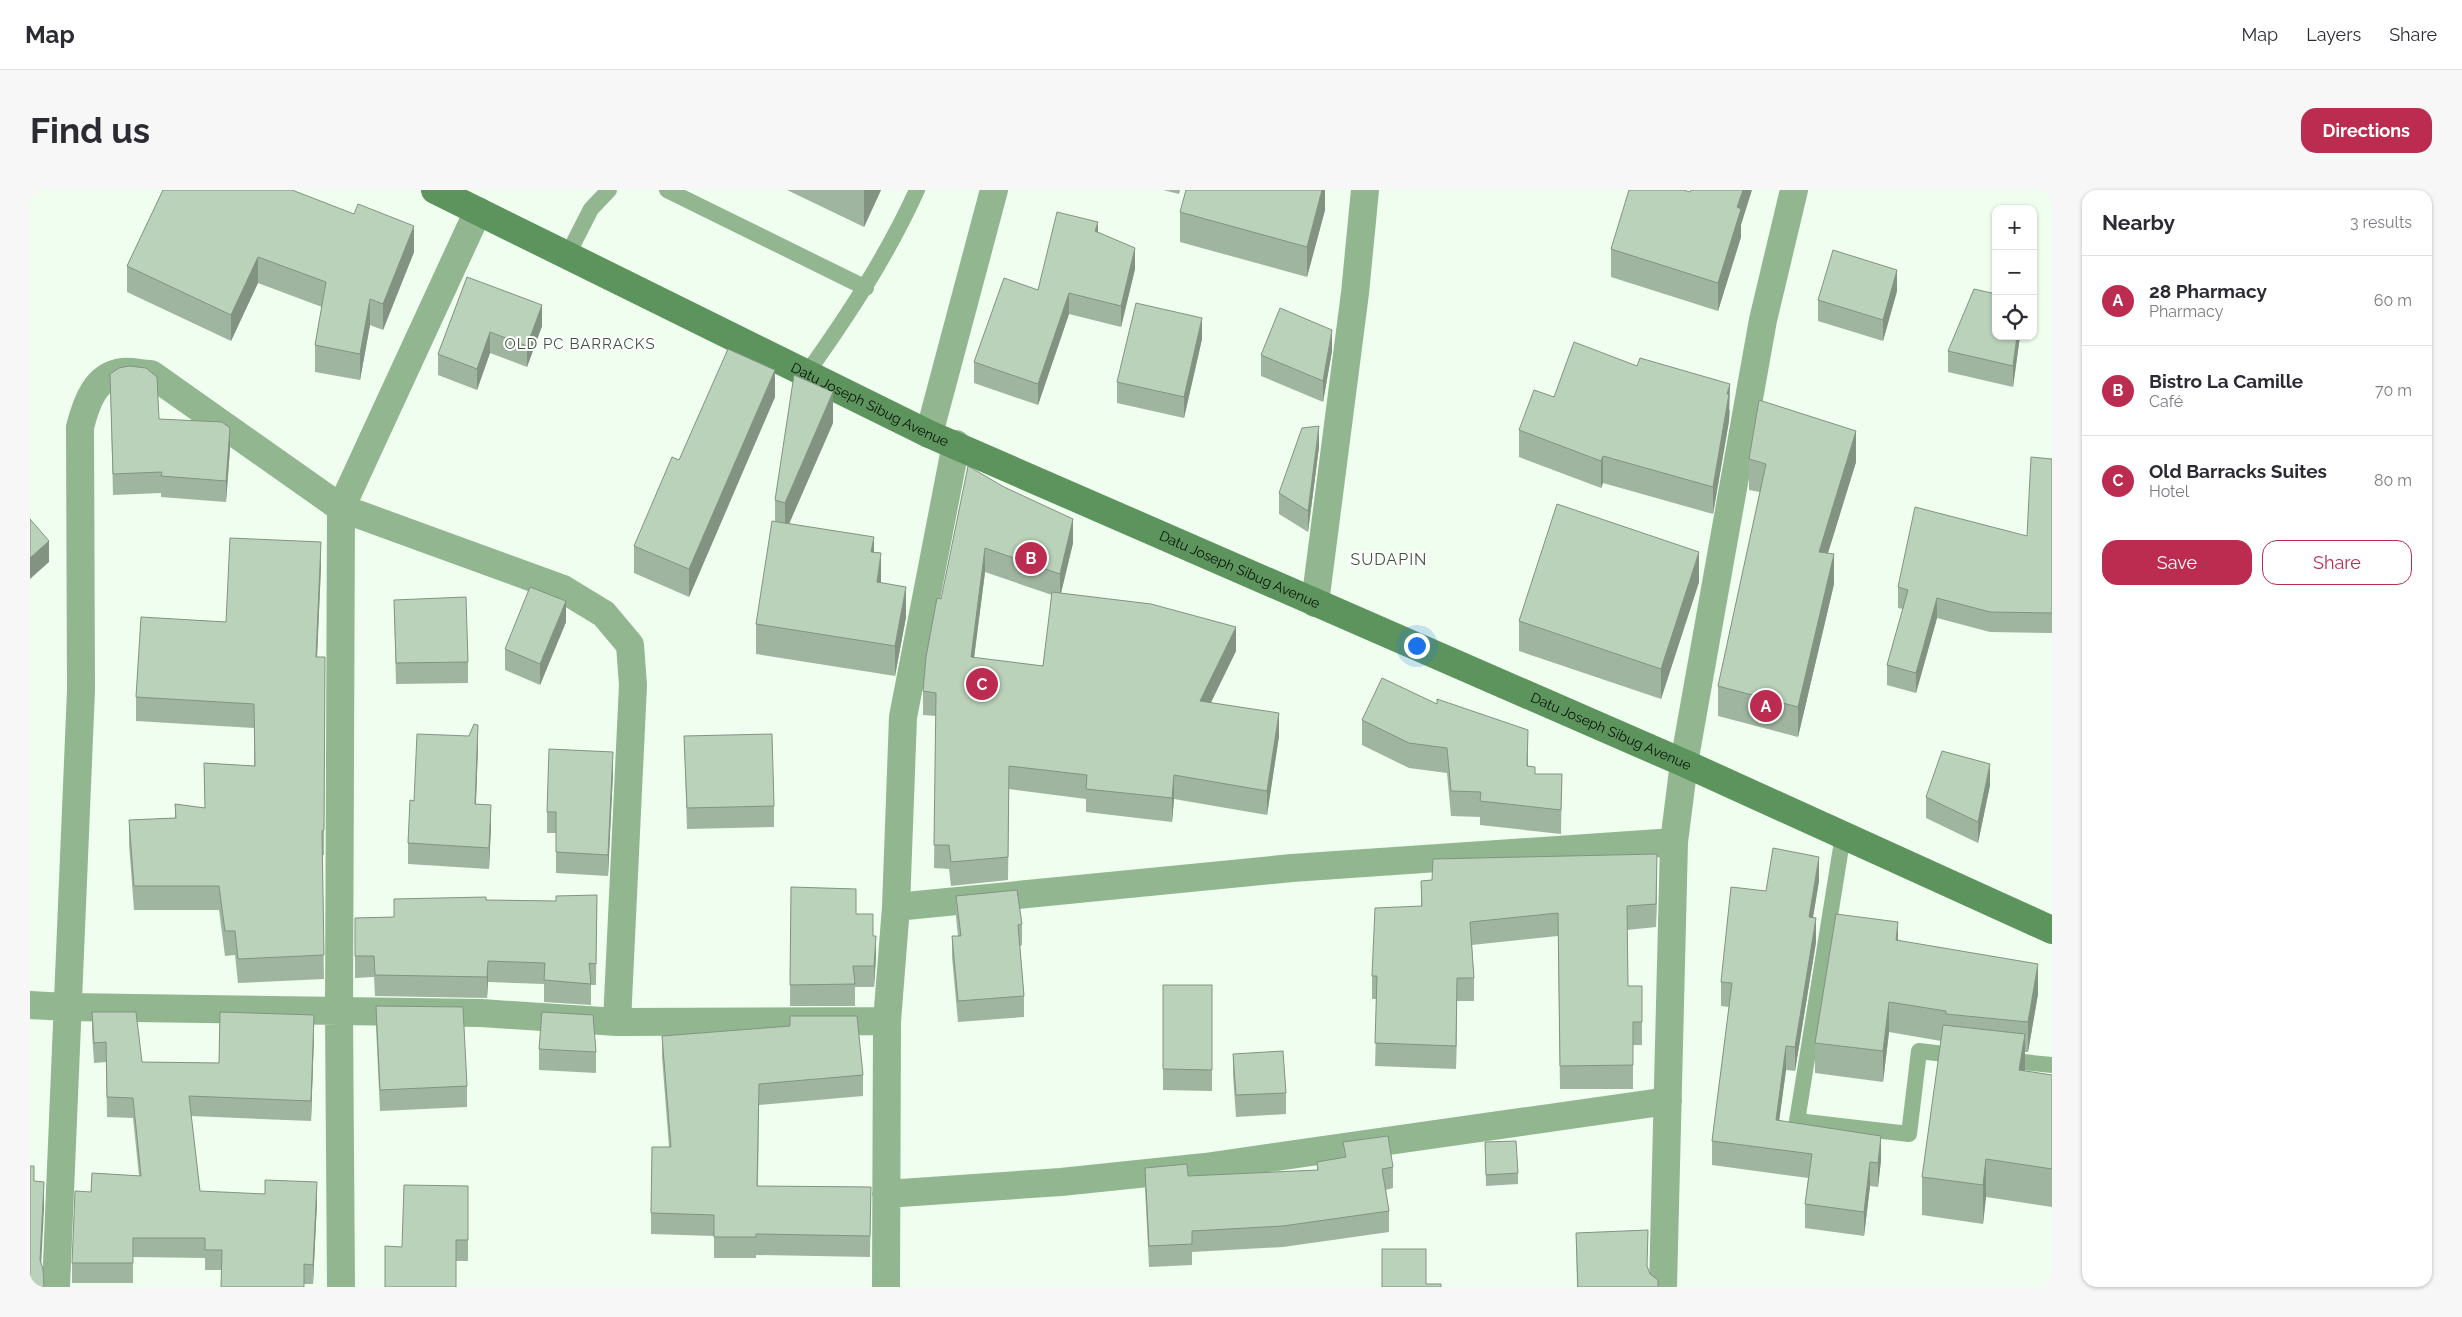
<!DOCTYPE html>
<html lang="en">
<head>
<meta charset="utf-8">
<style>
	:root { --surface:#fff; --page:#f7f7f7; --text:#2b2b33; --muted:#7c7c81; --line:#e1e1e2; --accent:#bc2c50 }
	body { margin:0; font-family:Raleway,sans-serif; background:var(--page); color:var(--text) }
	.controls { position:absolute; right:15px; top:15px; display:grid; overflow:hidden; border-radius:10px; box-shadow:0 1px 4px #0004 }
	.controls button { width:45px; height:45px; display:grid; place-items:center; padding:0; border:0; border-bottom:1px solid var(--line); background:var(--surface); color:var(--text); font:25px sans-serif }
	.you { position:absolute; left:1386px; top:455px; width:18px; height:18px; margin:-12px; border:4px solid #fff; border-radius:50%; background:#1a73e8; box-shadow:0 0 0 8px #1a73e833 }
	.badge { display:grid; place-items:center; width:32px; height:32px; border-radius:50%; background:var(--accent); color:#fff; font-size:16px; font-weight:700 }
	.pin { position:absolute; translate:-50% -50%; border:2px solid #fff; box-shadow:0 1px 5px #0006 }
	.list { margin:0; padding:0; list-style:none }
	h2 { display:flex; justify-content:space-between; align-items:center; height:65px; margin:0; padding:0 20px; font-size:21px }
	h2 small { font-size:16px; font-weight:400; color:var(--muted) }
	.list li { display:grid; grid-template-columns:32px 1fr auto; gap:15px; align-items:center; box-sizing:border-box; height:90px; padding:0 20px; border-top:1px solid var(--line) }
	.list b { display:block; font-size:19px; white-space:nowrap }
	.list p { margin:0; font-size:16px; white-space:nowrap; color:var(--muted) }
	.list em { font-size:16px; font-style:normal; color:var(--muted) }
	.actions { display:flex; gap:10px; padding:15px 20px }
	.actions a { flex:1; padding:11px 0; border:1px solid var(--accent); border-radius:15px; text-align:center; font-size:18px; color:var(--accent) }
	.actions .main { background:var(--accent); color:#fff }
	.icon { flex:none; width:28px; height:28px; fill:none; stroke:currentColor; stroke-width:2; stroke-linecap:round; stroke-linejoin:round }
	.map { position:relative; flex:none; width:2022px; height:1097px; overflow:hidden; border-radius:15px }
	header { display:flex; align-items:center; gap:30px; box-sizing:border-box; height:70px; padding:0 25px; background:var(--surface); border-bottom:1px solid var(--line) }
	header strong { font-size:24px }
	nav { display:flex; gap:28px; margin-inline-start:auto; font-size:18px }
	.intro { display:flex; align-items:center; justify-content:space-between; box-sizing:border-box; height:120px; padding:0 30px }
	h1 { margin:0; font-size:35px }
	.button { padding:12px 22px; border-radius:15px; background:var(--accent); color:#fff; font-size:18px; font-weight:700 }
	main { display:flex; gap:30px; padding:0 30px }
	aside { flex:1; background:var(--surface); border-radius:15px; box-shadow:0 1px 4px #0004 }
	.map>svg:first-child { display:block }
	.lines { fill:none; stroke-linecap:round; stroke-linejoin:round }
	.lane { stroke:#91b690; stroke-width:16 }
	.street { stroke:#91b690; stroke-width:28 }
	.secondary { stroke:#5d945d; stroke-width:28 }
	.wall { fill:#a0b59f; fill-rule:evenodd }
	.shaded-wall { fill:#829382 }
	.building { fill:#bad2b9; stroke:#829382 }
	.labels { text-anchor:middle; dominant-baseline:central; stroke-width:4; stroke-linejoin:round; paint-order:stroke }
	.street-label { font-size:14px; fill:#0a130a; stroke:#fff }
	.neighbourhood-label { font-size:15px; letter-spacing:1px; fill:#40553f; stroke:#fff }
	.quarter-label { font-size:16px; letter-spacing:1px; fill:#40553f; stroke:#fff }
</style>
</head>
<body>
<header>
<strong>Map</strong>
<nav><a>Map</a><a>Layers</a><a>Share</a></nav>
</header>
<div class="intro"><h1>Find us</h1><a class="button">Directions</a></div>
<main>
<div class="map">
<svg width="2022" height="1097" viewBox="0 0 2022 1097">
	<rect width="100%" height="100%" fill="#effeee"/>
	<g class="lines">
		<path class="lane" d="M 637,0 L 836,98
			M 537,66 L 561,19 L 579,0
			M 777,183 C 819,124 857,66 887,0
			M 1813,645 L 1767,931 L 1879,944 L 1889,861 L 1931,866
			M 1973,870 L 2022,875"/>
		<path class="street" d="M 899,244 L 964,0
			M 1285,413 L 1325,103 L 1335,0
			M 866,717 L 1262,678 L 1644,652
			M 0,815 L 36,817 L 451,823 L 587,832 L 857,831
			M 856,1004 L 1031,992 L 1175,977 L 1638,911
			M 26,1097 L 51,500 L 50,237 C 56,214 65,185 93,182 C 102,181 112,184 121,184 L 311,318 L 533,399 L 574,424 L 600,455 L 603,495 L 587,832
			M 311,1097 L 309,823 L 311,318 L 448,21
			M 856,1097 L 857,831 L 866,717 L 873,527 L 926,254
			M 1633,1097 L 1644,652 L 1654,573 L 1733,130 L 1764,0"/>
		<path class="secondary" id="s1" d="M 405,0 L 899,244 L 1654,573 L 2022,740"/>
	</g>
	<path class="wall" d="M 133,0 L 384,62 L 353,140 L 340,135 L 330,190 L 285,182 L 285,155 L 292,117 L 228,93 L 201,151 L 97,102 L 97,76 Z
		M 757,0 L 851,0 L 834,37 Z
		M 1133,0 L 1150,0 L 1149,4 Z
		M 1295,0 L 1295,20 L 1277,87 L 1150,52 L 1150,22 Z
		M 1711,35 L 1711,47 L 1688,121 L 1581,87 L 1581,59 Z
		M 1068,42 L 1105,79 L 1091,137 L 1039,124 L 1008,215 L 944,193 L 944,172 L 1008,100 Z
		M 437,87 L 512,136 L 497,177 L 460,163 L 447,200 L 408,185 L 408,164 Z
		M 1867,101 L 1853,151 L 1788,131 L 1788,110 Z
		M 1990,146 L 1983,197 L 1918,182 L 1918,161 Z
		M 1172,149 L 1154,228 L 1087,213 L 1087,192 Z
		M 1302,161 L 1293,212 L 1231,186 L 1231,165 Z
		M 80,184 L 129,229 L 200,259 L 196,312 L 131,307 L 131,303 L 83,305 Z
		M 745,207 L 659,407 L 604,383 L 604,356 L 649,270 Z
		M 1524,207 L 1700,220 L 1699,231 L 1683,324 L 1573,293 L 1571,298 L 1489,267 L 1489,240 Z
		M 803,233 L 759,334 L 844,362 L 851,393 L 876,427 L 865,486 L 726,464 L 726,434 L 745,332 L 745,310 Z
		M 1289,257 L 1278,342 L 1249,324 L 1249,303 Z
		M 1719,269 L 1826,272 L 1798,363 L 1804,394 L 1768,547 L 1688,526 L 1688,496 L 1730,302 L 1719,300 Z
		M 2022,269 L 2022,443 L 1960,442 L 1907,428 L 1886,503 L 1857,495 L 1857,475 L 1873,419 L 1868,418 L 1868,397 L 1997,346 Z
		M 938,276 L 1043,353 L 1031,403 L 1206,461 L 1181,512 L 1249,546 L 1237,625 L 1144,609 L 1142,632 L 1056,622 L 1056,609 L 979,599 L 978,690 L 921,696 L 919,679 L 904,678 L 906,526 L 893,525 L 893,501 ZM 955,382 L 1022,405 L 1013,476 L 944,468 Z
		M 291,376 L 287,467 L 295,467 L 294,665 L 292,665 L 294,789 L 208,793 L 205,765 L 195,766 L 189,720 L 104,720 L 99,654 L 99,630 L 145,628 L 145,614 L 175,618 L 174,573 L 224,576 L 224,538 L 106,531 L 106,507 L 196,432 Z
		M 1669,392 L 1631,509 L 1489,461 L 1489,431 Z
		M 364,410 L 438,472 L 438,493 L 366,494 Z
		M 536,432 L 510,495 L 475,480 L 475,459 Z
		M 1332,530 L 1498,565 L 1498,576 L 1505,584 L 1532,584 L 1531,644 L 1450,635 L 1450,627 L 1421,626 L 1417,583 L 1379,578 L 1332,555 Z
		M 654,546 L 744,616 L 744,637 L 657,639 Z
		M 448,556 L 446,614 L 461,636 L 459,679 L 378,674 L 378,653 L 384,611 Z
		M 583,583 L 578,686 L 526,683 L 526,643 L 517,643 L 517,622 Z
		M 1960,595 L 1948,653 L 1896,628 L 1896,607 Z
		M 1627,688 L 1626,737 L 1597,740 L 1598,796 L 1612,796 L 1612,855 L 1603,855 L 1603,899 L 1530,899 L 1528,746 L 1442,755 L 1444,788 L 1444,811 L 1427,811 L 1426,879 L 1345,876 L 1347,809 L 1342,809 L 1342,786 L 1391,716 L 1391,691 Z
		M 1789,691 L 1783,727 L 1786,752 L 1765,881 L 1756,880 L 1749,930 L 1851,970 L 1848,997 L 1840,996 L 1834,1046 L 1775,1038 L 1775,1014 L 1778,988 L 1682,975 L 1682,951 L 1699,817 L 1691,816 L 1691,792 Z
		M 761,697 L 826,724 L 843,746 L 846,767 L 844,797 L 825,797 L 825,816 L 760,816 Z
		M 567,705 L 566,795 L 561,795 L 561,815 L 514,812 L 514,794 L 458,792 L 457,808 L 345,806 L 344,787 L 325,788 L 325,728 L 364,727 L 364,709 L 526,711 Z
		M 926,706 L 992,734 L 992,755 L 990,756 L 994,806 L 994,827 L 928,832 L 922,767 L 922,746 L 928,746 L 926,727 Z
		M 1868,751 L 2008,804 L 1998,862 L 1995,862 L 1995,881 L 2022,885 L 2022,1017 L 1956,1007 L 1953,1034 L 1892,1025 L 1892,987 L 1911,851 L 1859,842 L 1853,892 L 1785,883 L 1785,853 Z
		M 1133,795 L 1182,795 L 1182,901 L 1133,900 Z
		M 346,816 L 437,896 L 437,917 L 350,921 L 346,837 Z
		M 62,822 L 112,872 L 189,873 L 284,845 L 281,931 L 161,926 L 170,1001 L 287,1012 L 283,1094 L 274,1094 L 192,1080 L 175,1080 L 175,1068 L 103,1067 L 103,1093 L 42,1093 L 42,1073 L 61,1002 L 109,986 L 103,928 L 77,927 L 76,872 L 64,873 L 62,842 Z
		M 760,826 L 833,885 L 833,906 L 729,915 L 728,996 L 841,997 L 840,1067 L 726,1065 L 726,1068 L 684,1068 L 684,1046 L 621,1044 L 621,1023 L 639,957 L 632,867 L 632,846 L 760,836 Z
		M 509,859 L 566,862 L 566,883 L 509,880 Z
		M 1203,864 L 1256,903 L 1256,924 L 1206,927 L 1203,885 Z
		M 1313,952 L 1363,977 L 1363,998 L 1356,1000 L 1359,1021 L 1359,1042 L 1253,1057 L 1162,1062 L 1162,1075 L 1119,1077 L 1115,999 L 1115,978 L 1158,986 L 1287,980 L 1287,972 L 1313,968 Z
		M 1455,952 L 1488,983 L 1488,994 L 1456,996 Z
		M 438,996 L 438,1071 L 426,1071 L 372,1057 Z
		M 1546,1043 L 1618,1078 L 1620,1084 L 1628,1097 L 1547,1097 Z"/>
	<path class="shaded-wall" d="M 834,0 L 851,0 L 834,37 Z
		M 1292,0 L 1295,0 L 1295,20 L 1277,87 L 1277,57 Z
		M 1713,0 L 1722,0 L 1711,35 L 1711,47 L 1688,121 L 1688,93 L 1707,17 Z
		M 1068,32 L 1068,53 L 1065,41 Z
		M 384,36 L 384,62 L 353,140 L 353,114 Z
		M 1105,58 L 1105,79 L 1091,137 L 1091,116 Z
		M 228,67 L 228,93 L 201,151 L 201,125 Z
		M 1867,80 L 1867,101 L 1853,151 L 1853,130 Z
		M 1039,103 L 1039,124 L 1008,215 L 1008,194 Z
		M 340,109 L 340,135 L 330,190 L 330,164 Z
		M 512,115 L 512,136 L 497,177 L 497,156 Z
		M 1172,128 L 1172,149 L 1154,228 L 1154,207 Z
		M 1302,140 L 1302,161 L 1293,212 L 1293,191 Z
		M 460,142 L 460,163 L 447,200 L 447,179 Z
		M 1987,146 L 1990,146 L 1983,197 L 1983,176 Z
		M 745,180 L 745,207 L 659,407 L 659,379 Z
		M 1700,194 L 1699,231 L 1683,324 L 1683,297 L 1697,204 Z
		M 803,202 L 803,233 L 755,343 L 755,313 Z
		M 1289,236 L 1289,257 L 1278,342 L 1278,321 Z
		M 200,238 L 200,259 L 196,312 L 196,291 Z
		M 1826,241 L 1826,272 L 1789,392 L 1789,362 Z
		M 1573,266 L 1573,293 L 1571,298 L 1571,271 Z
		M 1043,329 L 1043,353 L 1030,407 L 1030,384 Z
		M 844,347 L 844,378 L 841,362 Z
		M 19,351 L 19,372 L 0,389 L 0,368 Z
		M 291,352 L 291,376 L 286,491 L 286,467 Z
		M 955,358 L 955,382 L 941,491 L 941,467 Z
		M 1669,362 L 1669,392 L 1631,509 L 1631,479 Z
		M 851,363 L 851,394 L 847,392 Z
		M 1804,364 L 1804,394 L 1768,547 L 1768,517 Z
		M 876,397 L 876,427 L 865,486 L 865,456 Z
		M 1907,408 L 1907,428 L 1886,503 L 1886,483 Z
		M 536,411 L 536,432 L 510,495 L 510,474 Z
		M 1206,437 L 1206,461 L 1170,535 L 1170,511 Z
		M 1249,523 L 1249,546 L 1237,625 L 1237,601 Z
		M 448,535 L 448,556 L 445,635 L 445,614 Z
		M 1498,540 L 1498,565 L 1497,601 L 1497,576 Z
		M 583,562 L 583,583 L 578,686 L 578,665 Z
		M 1960,574 L 1960,595 L 1948,653 L 1948,632 Z
		M 1144,585 L 1144,609 L 1142,632 L 1142,608 Z
		M 461,615 L 461,636 L 459,679 L 459,658 Z
		M 1627,664 L 1627,688 L 1626,737 L 1626,714 Z
		M 1789,667 L 1789,691 L 1779,751 L 1779,727 Z
		M 1786,728 L 1786,752 L 1765,881 L 1765,857 Z
		M 1868,732 L 1868,762 L 1866,750 Z
		M 846,746 L 846,767 L 844,797 L 844,776 Z
		M 458,771 L 458,792 L 457,808 L 457,787 Z
		M 2008,774 L 2008,804 L 1998,862 L 1998,832 Z
		M 1427,788 L 1427,811 L 1426,879 L 1426,856 Z
		M 1859,812 L 1859,842 L 1853,892 L 1853,861 Z
		M 284,825 L 284,845 L 281,931 L 281,911 Z
		M 1995,844 L 1995,882 L 1989,880 Z
		M 1756,856 L 1756,880 L 1746,954 L 1746,930 Z
		M 1851,946 L 1851,970 L 1848,997 L 1848,973 Z
		M 1956,969 L 1956,1007 L 1953,1034 L 1953,995 Z
		M 1840,972 L 1840,996 L 1834,1046 L 1834,1022 Z
		M 14,992 L 14,1019 L 10,1096 L 10,1070 Z
		M 287,992 L 287,1012 L 283,1094 L 283,1075 Z"/>
	<path class="building" d="M 133,0 L 262,0 L 324,24 L 328,14 L 384,36 L 353,114 L 340,109 L 330,164 L 285,155 L 296,92 L 228,67 L 201,125 L 97,76 Z
		M 1156,0 L 1292,0 L 1277,57 L 1150,22 Z
		M 1599,0 L 1653,0 L 1660,2 L 1661,0 L 1713,0 L 1707,17 L 1711,19 L 1688,93 L 1581,59 Z
		M 1027,22 L 1068,32 L 1065,41 L 1105,58 L 1091,116 L 1039,103 L 1008,194 L 944,172 L 974,88 L 1008,100 Z
		M 1803,60 L 1867,80 L 1853,130 L 1788,110 Z
		M 437,87 L 512,115 L 497,156 L 460,142 L 447,179 L 408,164 Z
		M 1944,99 L 1966,104 L 1966,146 L 1987,146 L 1983,176 L 1918,161 Z
		M 1106,113 L 1172,128 L 1154,207 L 1087,192 Z
		M 1250,118 L 1302,140 L 1293,191 L 1231,165 Z
		M 1544,152 L 1607,176 L 1610,168 L 1700,194 L 1697,204 L 1699,204 L 1683,297 L 1573,266 L 1571,271 L 1489,240 L 1504,200 L 1524,207 Z
		M 698,159 L 745,180 L 659,379 L 604,356 L 642,267 L 649,270 Z
		M 99,176 L 116,178 L 127,187 L 129,229 L 192,232 L 200,238 L 196,291 L 131,286 L 132,282 L 83,284 L 80,184 L 89,178 Z
		M 764,185 L 803,202 L 755,313 L 745,310 Z
		M 1729,210 L 1826,241 L 1789,362 L 1804,364 L 1768,517 L 1688,496 L 1736,274 L 1719,269 Z
		M 1289,236 L 1278,321 L 1249,303 L 1272,238 Z
		M 2001,267 L 2022,269 L 2022,423 L 1960,422 L 1907,408 L 1886,483 L 1857,475 L 1878,400 L 1868,397 L 1885,317 L 1997,346 Z
		M 938,276 L 974,297 L 1043,329 L 1030,384 L 955,358 L 941,467 L 1013,476 L 1022,402 L 1121,414 L 1206,437 L 1170,511 L 1249,523 L 1237,601 L 1144,585 L 1142,608 L 1056,599 L 1057,585 L 979,576 L 978,667 L 921,672 L 919,655 L 904,655 L 906,503 L 893,501 L 896,467 L 907,408 L 911,409 Z
		M 1527,314 L 1669,362 L 1631,479 L 1489,431 Z
		M 0,329 L 19,351 L 0,368 Z
		M 742,331 L 844,347 L 841,362 L 851,363 L 847,392 L 876,397 L 865,456 L 726,434 Z
		M 200,348 L 291,352 L 286,467 L 295,467 L 294,640 L 292,641 L 294,765 L 208,769 L 205,741 L 195,741 L 189,696 L 104,696 L 99,630 L 146,628 L 145,614 L 175,618 L 174,573 L 225,576 L 224,514 L 106,507 L 111,427 L 196,432 Z
		M 500,397 L 536,411 L 510,474 L 475,459 Z
		M 436,407 L 438,472 L 366,473 L 364,410 Z
		M 1352,488 L 1407,514 L 1407,509 L 1498,540 L 1497,576 L 1505,577 L 1505,584 L 1532,584 L 1531,620 L 1450,611 L 1451,602 L 1421,601 L 1417,558 L 1379,553 L 1332,530 Z
		M 444,534 L 448,535 L 445,614 L 461,615 L 459,658 L 378,653 L 380,610 L 384,611 L 387,544 L 439,546 Z
		M 742,544 L 744,616 L 657,618 L 654,546 Z
		M 519,559 L 583,562 L 578,665 L 526,662 L 526,622 L 517,622 Z
		M 1912,561 L 1960,574 L 1948,632 L 1896,607 Z
		M 1743,658 L 1789,667 L 1779,727 L 1786,728 L 1765,857 L 1756,856 L 1746,930 L 1851,946 L 1848,973 L 1840,972 L 1834,1022 L 1775,1014 L 1782,964 L 1682,951 L 1702,793 L 1691,792 L 1701,697 L 1736,701 Z
		M 1627,664 L 1626,714 L 1597,716 L 1598,796 L 1612,796 L 1612,832 L 1603,832 L 1603,875 L 1530,876 L 1528,723 L 1440,732 L 1444,788 L 1427,788 L 1426,856 L 1345,853 L 1347,786 L 1342,786 L 1345,718 L 1392,716 L 1391,691 L 1402,690 L 1403,669 Z
		M 761,697 L 826,699 L 826,724 L 843,724 L 843,746 L 846,746 L 844,776 L 823,776 L 825,794 L 760,795 Z
		M 987,700 L 992,734 L 988,735 L 994,806 L 928,811 L 922,746 L 931,746 L 926,706 Z
		M 567,705 L 566,774 L 559,773 L 561,794 L 514,790 L 515,773 L 458,771 L 457,787 L 345,785 L 344,766 L 325,766 L 325,728 L 364,727 L 364,709 L 456,707 L 456,710 L 526,711 L 526,706 Z
		M 1806,724 L 1868,732 L 1866,750 L 2008,774 L 1998,832 L 1916,824 L 1916,821 L 1859,812 L 1853,861 L 1785,853 Z
		M 1133,795 L 1182,795 L 1182,880 L 1133,879 Z
		M 346,816 L 433,817 L 437,896 L 350,900 Z
		M 62,822 L 106,822 L 112,872 L 189,873 L 190,822 L 284,825 L 281,911 L 159,906 L 170,1001 L 235,1004 L 235,990 L 287,992 L 283,1075 L 274,1074 L 274,1097 L 191,1097 L 192,1060 L 175,1060 L 175,1048 L 103,1048 L 103,1073 L 42,1073 L 45,1001 L 61,1002 L 62,983 L 111,986 L 103,908 L 77,907 L 76,852 L 64,853 Z
		M 512,822 L 563,825 L 566,862 L 509,859 Z
		M 760,826 L 827,826 L 833,885 L 729,894 L 727,996 L 841,997 L 840,1046 L 726,1044 L 726,1047 L 684,1047 L 684,1025 L 621,1023 L 622,957 L 641,957 L 632,846 L 760,836 Z
		M 1913,835 L 1995,844 L 1989,880 L 2022,885 L 2022,979 L 1956,969 L 1953,995 L 1892,987 Z
		M 1253,861 L 1256,903 L 1206,905 L 1203,864 Z
		M 1358,946 L 1363,977 L 1352,979 L 1359,1021 L 1253,1036 L 1162,1041 L 1162,1054 L 1119,1056 L 1115,978 L 1157,974 L 1158,986 L 1288,980 L 1287,972 L 1316,967 L 1313,952 Z
		M 1486,951 L 1488,983 L 1456,985 L 1455,952 Z
		M 0,976 L 4,976 L 4,991 L 14,992 L 10,1070 L 13,1079 L 14,1097 L 0,1097 Z
		M 374,995 L 438,996 L 438,1050 L 426,1050 L 426,1097 L 355,1097 L 355,1056 L 372,1057 Z
		M 1618,1040 L 1617,1076 L 1620,1084 L 1628,1090 L 1628,1097 L 1548,1097 L 1546,1043 Z
		M 1352,1059 L 1396,1059 L 1396,1094 L 1411,1094 L 1411,1097 L 1352,1097 Z"/>
	<g class="labels">
		<g class="street-label">
			<text stroke="none"><textPath href="#s1" startOffset="485">Datu Joseph Sibug Avenue</textPath></text>
			<text stroke="none"><textPath href="#s1" startOffset="890">Datu Joseph Sibug Avenue</textPath></text>
			<text stroke="none"><textPath href="#s1" startOffset="1295">Datu Joseph Sibug Avenue</textPath></text>
		</g>
		<g class="neighbourhood-label">
			<text x="550" y="154">OLD PC BARRACKS</text>
		</g>
		<g class="quarter-label">
			<text x="1359" y="369">SUDAPIN</text>
		</g>
	</g>
</svg>
<div class="controls">
<button>+</button>
<button>−</button>
<button><svg class="icon" aria-label="locate" viewBox="0 0 24 24"><circle cx="12" cy="12" r="6"/><path d="M12 2v4M12 18v4M2 12h4M18 12h4"/></svg></button>
</div>
<div class="you"></div>
<div class="pin badge" style="left:1736px;top:516px">A</div>
<div class="pin badge" style="left:1001px;top:368px">B</div>
<div class="pin badge" style="left:952px;top:494px">C</div>
</div>
<aside>
<h2>Nearby<small>3 results</small></h2>
<ul class="list">
<li><span class="badge">A</span><div><b>28 Pharmacy</b><p>Pharmacy</p></div><em>60 m</em></li>
<li><span class="badge">B</span><div><b>Bistro La Camille</b><p>Café</p></div><em>70 m</em></li>
<li><span class="badge">C</span><div><b>Old Barracks Suites</b><p>Hotel</p></div><em>80 m</em></li>
</ul>
<div class="actions"><a class="main">Save</a><a>Share</a></div>
</aside>
</main>
</body>
</html>
